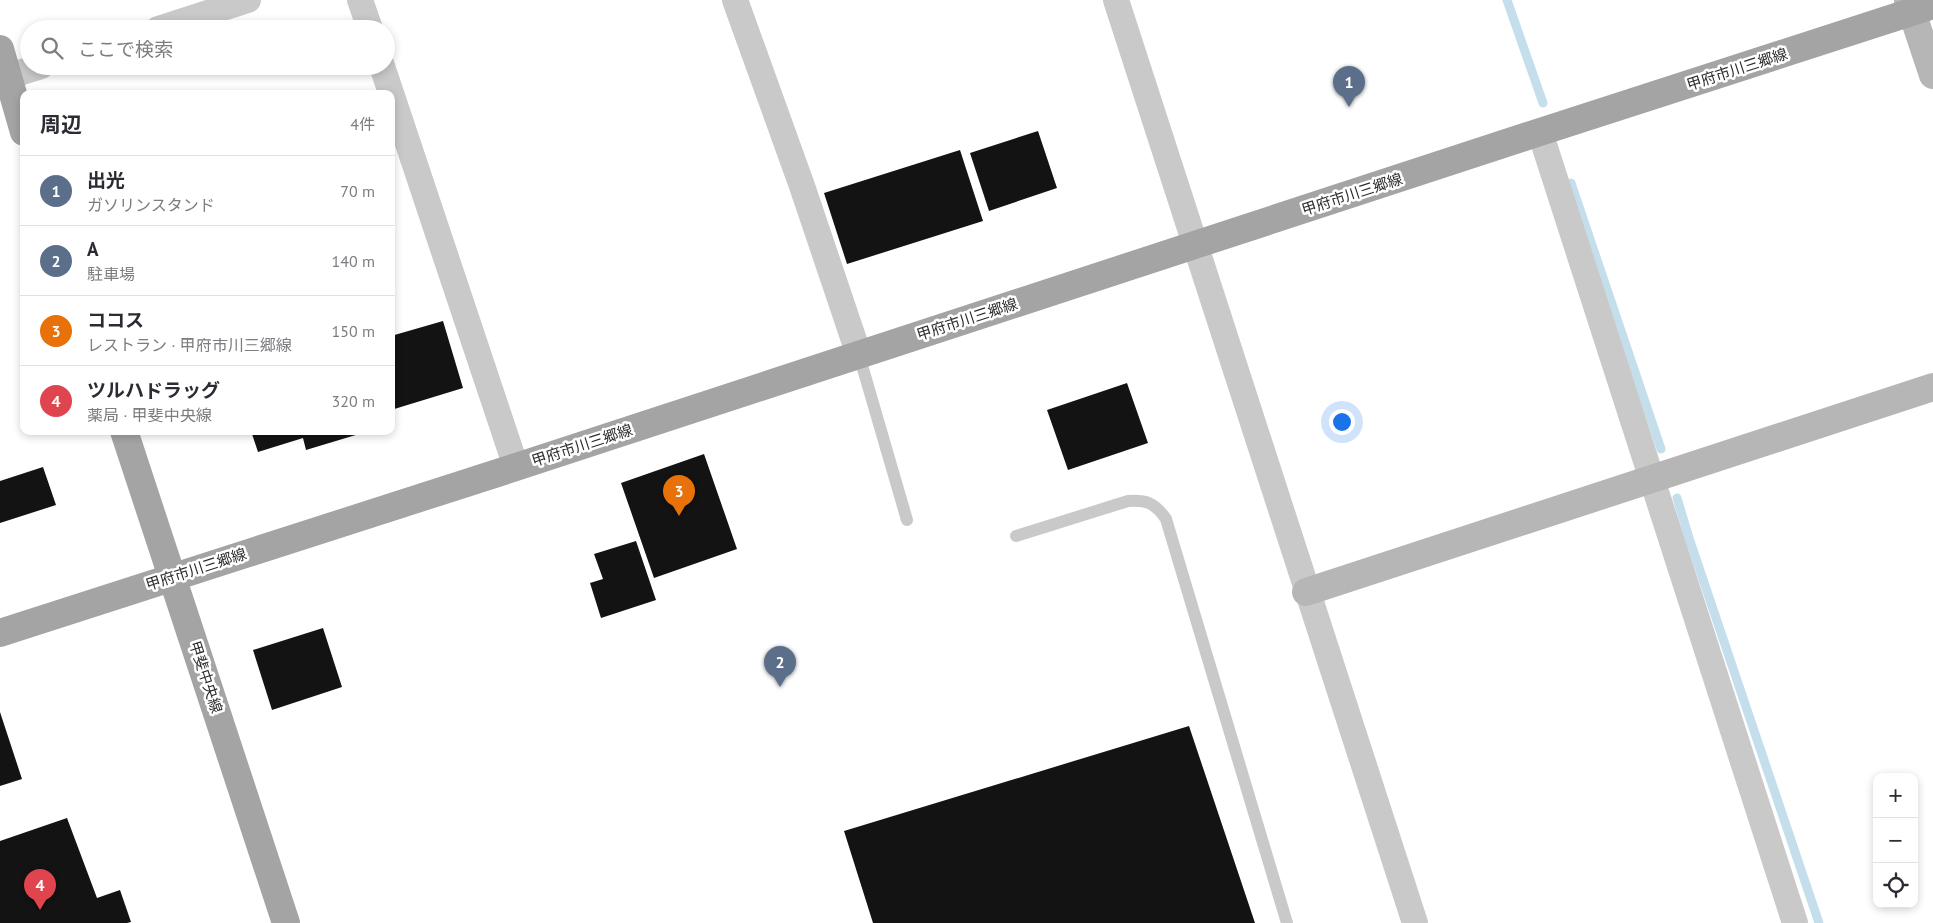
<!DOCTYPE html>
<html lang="ja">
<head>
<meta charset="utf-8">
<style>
	:root { --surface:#fff; --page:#f2f2f3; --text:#2b2b33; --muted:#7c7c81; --line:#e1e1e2; --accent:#0f766e }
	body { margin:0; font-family:"PT Sans","Noto Sans JP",sans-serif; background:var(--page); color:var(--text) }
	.controls { position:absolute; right:15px; bottom:15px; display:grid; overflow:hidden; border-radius:10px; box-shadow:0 2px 8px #0003 }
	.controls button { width:45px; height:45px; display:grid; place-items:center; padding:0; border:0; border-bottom:1px solid var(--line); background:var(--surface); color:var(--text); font:25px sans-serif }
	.you { position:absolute; left:1341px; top:421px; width:18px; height:18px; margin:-12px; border:4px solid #fff; border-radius:50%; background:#1a73e8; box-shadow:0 0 0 8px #1a73e833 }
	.badge { display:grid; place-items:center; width:32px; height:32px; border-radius:50%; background:var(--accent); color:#fff; font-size:16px; font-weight:700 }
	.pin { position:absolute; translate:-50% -41px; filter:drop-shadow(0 1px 2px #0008) }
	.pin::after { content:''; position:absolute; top:26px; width:18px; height:15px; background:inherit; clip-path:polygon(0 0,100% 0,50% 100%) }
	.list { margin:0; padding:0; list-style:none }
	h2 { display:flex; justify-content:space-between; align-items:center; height:65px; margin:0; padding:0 20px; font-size:21px }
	h2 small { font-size:16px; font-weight:400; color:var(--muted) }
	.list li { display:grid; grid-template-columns:32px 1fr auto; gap:15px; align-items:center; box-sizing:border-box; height:70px; padding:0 20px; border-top:1px solid var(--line) }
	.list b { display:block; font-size:19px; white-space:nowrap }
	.list p { margin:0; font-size:16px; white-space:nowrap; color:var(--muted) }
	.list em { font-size:16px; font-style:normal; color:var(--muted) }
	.icon { flex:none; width:28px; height:28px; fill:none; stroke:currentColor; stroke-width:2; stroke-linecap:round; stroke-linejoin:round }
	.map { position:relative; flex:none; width:1933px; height:923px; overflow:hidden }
	.search { position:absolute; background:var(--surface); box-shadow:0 2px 8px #0003; left:20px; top:20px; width:375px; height:55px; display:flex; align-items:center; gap:12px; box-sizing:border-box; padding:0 18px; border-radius:28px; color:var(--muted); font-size:19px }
	.panel { position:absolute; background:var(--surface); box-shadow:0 2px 8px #0003; left:20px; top:90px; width:375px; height:345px; border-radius:10px }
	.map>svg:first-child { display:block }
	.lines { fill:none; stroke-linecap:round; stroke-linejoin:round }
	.stream { stroke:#c4dfeb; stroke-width:9 }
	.building { fill:#131313 }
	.lane { stroke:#c9c9c9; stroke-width:12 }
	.street { stroke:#c9c9c9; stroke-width:26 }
	.secondary { stroke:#b6b6b6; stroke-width:28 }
	.primary { stroke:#a4a4a4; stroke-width:28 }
	.labels { text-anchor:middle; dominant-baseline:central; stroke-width:5; stroke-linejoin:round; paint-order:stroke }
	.street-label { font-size:15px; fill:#2c2c2c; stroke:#fff }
</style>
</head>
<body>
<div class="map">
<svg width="1933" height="923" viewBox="0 0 1933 923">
	<rect width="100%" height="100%" fill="#fff"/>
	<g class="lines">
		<path class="stream" d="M 1507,0 L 1543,103
			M 1571,183 L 1661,449
			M 1677,498 L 1689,538 L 1819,923"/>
	</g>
	<path class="building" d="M 1038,131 L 1057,188 L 989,211 L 970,153 Z
		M 960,150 L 983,221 L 847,264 L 824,193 Z
		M 443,321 L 463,388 L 391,410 L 391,336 Z
		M 1127,383 L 1148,443 L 1068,470 L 1047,410 Z
		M 251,431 L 359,431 L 359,434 L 306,450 L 303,438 L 258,452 Z
		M 704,454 L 737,549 L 654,578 L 621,483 Z
		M 43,467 L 56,505 L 0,523 L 0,481 Z
		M 636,541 L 656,600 L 601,618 L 590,583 L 603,579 L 594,554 Z
		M 323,628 L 342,687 L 272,710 L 253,650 Z
		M 0,712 L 22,779 L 0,786 Z
		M 1189,726 L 1255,923 L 873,923 L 844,831 Z
		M 67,818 L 97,898 L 120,890 L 131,922 L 127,923 L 0,923 L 0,841 Z"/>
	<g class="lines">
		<path class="lane" d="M 859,355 L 907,520
			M 1016,536 L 1128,501 C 1147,500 1155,503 1166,519 L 1287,923"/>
		<path class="street" d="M 360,0 L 370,29
			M 735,0 L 802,186 L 859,355
			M 1116,0 L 1415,923
			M 158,29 L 248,0
			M 382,66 L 516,467
			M 0,79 L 41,66
			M 1540,132 L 1795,923"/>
		<path class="secondary" d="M 1908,0 L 1933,75
			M 1306,592 L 1933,387"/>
		<path class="primary" d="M 0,49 L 24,132
			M 124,431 L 286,923
			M 0,633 L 516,467 L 1540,132 L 1933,5"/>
	</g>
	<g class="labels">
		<g class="street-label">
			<text transform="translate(1737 69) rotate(-18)">甲府市川三郷線</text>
			<text transform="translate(1352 194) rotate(-18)">甲府市川三郷線</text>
			<text transform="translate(967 319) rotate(-18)">甲府市川三郷線</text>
			<text transform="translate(582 445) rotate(-18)">甲府市川三郷線</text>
			<text transform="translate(196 569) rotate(-18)">甲府市川三郷線</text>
			<text transform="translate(206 677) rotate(72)">甲斐中央線</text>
		</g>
	</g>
</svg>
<div class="controls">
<button>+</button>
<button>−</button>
<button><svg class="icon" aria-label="locate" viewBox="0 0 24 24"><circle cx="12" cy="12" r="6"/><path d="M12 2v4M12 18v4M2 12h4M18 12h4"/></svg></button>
</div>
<div class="you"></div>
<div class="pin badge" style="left:1349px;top:107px;background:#5c6f8a">1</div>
<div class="pin badge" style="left:780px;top:687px;background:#5c6f8a">2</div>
<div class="pin badge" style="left:679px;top:516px;background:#e8710a">3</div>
<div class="pin badge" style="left:40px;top:910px;background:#e0444e">4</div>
<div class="search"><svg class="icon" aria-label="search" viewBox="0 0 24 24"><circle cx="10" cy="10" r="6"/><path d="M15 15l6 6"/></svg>ここで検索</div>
<section class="panel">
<h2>周辺<small>4件</small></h2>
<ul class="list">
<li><span class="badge" style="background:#5c6f8a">1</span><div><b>出光</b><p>ガソリンスタンド</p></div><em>70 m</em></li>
<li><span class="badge" style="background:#5c6f8a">2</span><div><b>A</b><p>駐車場</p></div><em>140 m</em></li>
<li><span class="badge" style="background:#e8710a">3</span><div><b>ココス</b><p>レストラン · 甲府市川三郷線</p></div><em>150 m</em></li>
<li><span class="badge" style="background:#e0444e">4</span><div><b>ツルハドラッグ</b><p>薬局 · 甲斐中央線</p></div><em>320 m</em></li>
</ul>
</section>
</div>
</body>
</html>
